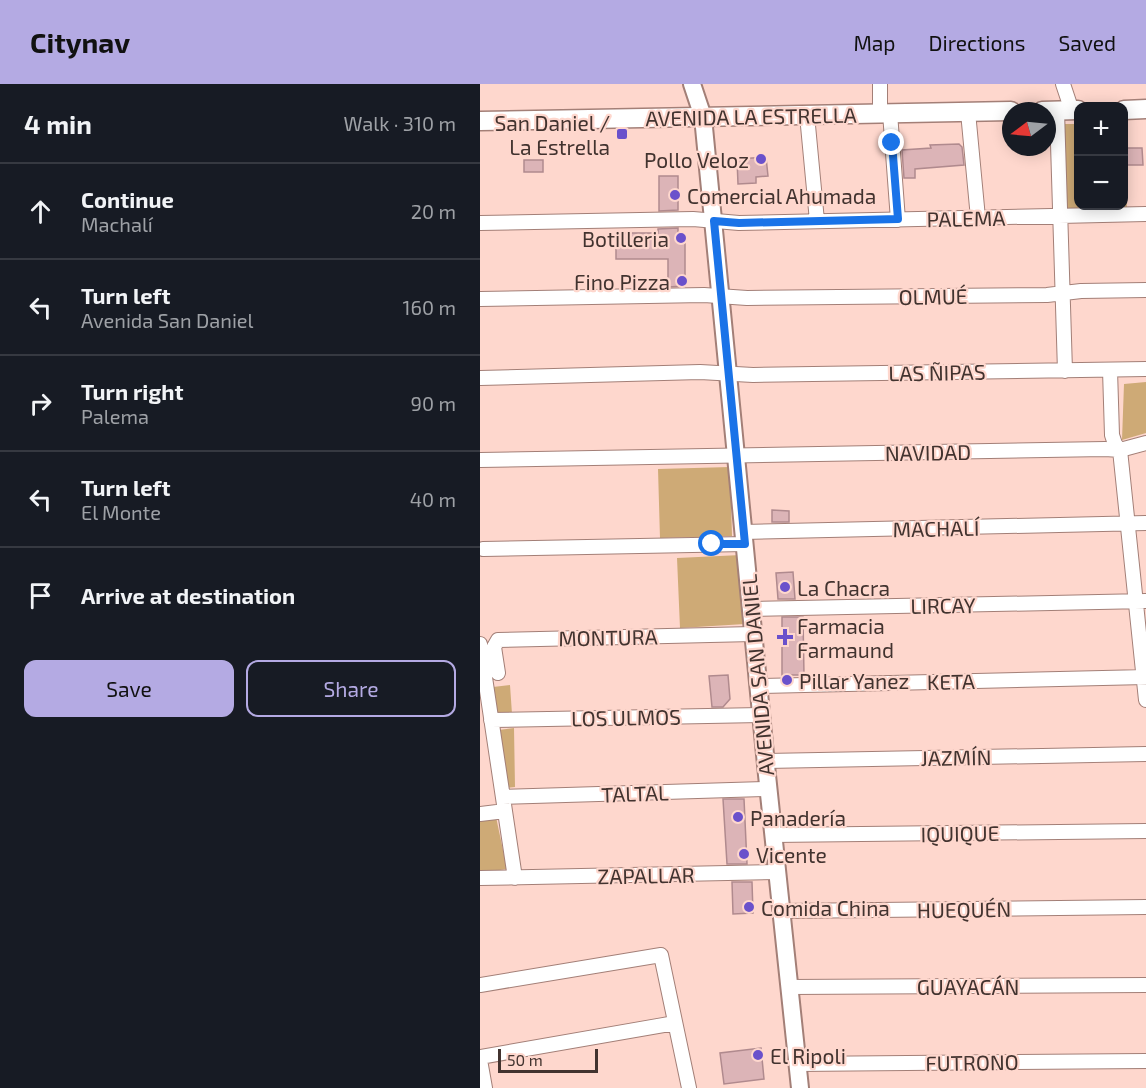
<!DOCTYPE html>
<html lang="en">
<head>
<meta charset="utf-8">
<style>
	:root { --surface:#171b24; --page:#242831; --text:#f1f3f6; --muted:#9ea1a6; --line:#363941; --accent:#b4aae3 }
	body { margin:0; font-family:"Exo 2",sans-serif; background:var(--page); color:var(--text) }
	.controls { position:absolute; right:18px; top:18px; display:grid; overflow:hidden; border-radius:12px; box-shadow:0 3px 15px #0003 }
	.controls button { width:54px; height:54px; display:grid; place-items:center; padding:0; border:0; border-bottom:2px solid var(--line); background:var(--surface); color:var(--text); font:30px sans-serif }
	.compass { position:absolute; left:522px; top:18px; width:54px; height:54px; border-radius:50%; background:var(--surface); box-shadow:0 3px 15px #0003; rotate:254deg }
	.scale { position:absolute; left:18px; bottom:15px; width:100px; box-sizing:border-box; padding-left:6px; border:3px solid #42332f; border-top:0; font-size:16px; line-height:21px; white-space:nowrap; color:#42332f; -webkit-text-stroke:4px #fed7cd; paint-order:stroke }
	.stop { position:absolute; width:18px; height:18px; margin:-14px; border:4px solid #1a73e8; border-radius:50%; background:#fff }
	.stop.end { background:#1a73e8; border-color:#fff; box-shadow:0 2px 6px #0008 }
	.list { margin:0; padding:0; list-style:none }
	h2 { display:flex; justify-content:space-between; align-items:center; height:78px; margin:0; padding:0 24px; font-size:26px }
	h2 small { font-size:20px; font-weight:400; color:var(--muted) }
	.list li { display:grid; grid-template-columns:39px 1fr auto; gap:18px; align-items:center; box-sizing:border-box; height:96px; padding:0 24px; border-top:2px solid var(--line) }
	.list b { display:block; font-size:22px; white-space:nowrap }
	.list p { margin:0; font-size:20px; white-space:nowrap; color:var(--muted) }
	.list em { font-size:20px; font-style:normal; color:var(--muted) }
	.actions { display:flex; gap:12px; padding:18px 24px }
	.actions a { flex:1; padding:14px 0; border:2px solid var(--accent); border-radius:12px; text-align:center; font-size:21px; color:var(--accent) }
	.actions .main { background:var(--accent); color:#111 }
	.icon { flex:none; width:33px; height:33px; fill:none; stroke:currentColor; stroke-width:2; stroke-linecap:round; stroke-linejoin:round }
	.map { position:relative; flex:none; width:666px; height:1004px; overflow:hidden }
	header { display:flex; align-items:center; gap:36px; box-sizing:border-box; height:84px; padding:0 30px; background:var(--accent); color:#111 }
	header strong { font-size:28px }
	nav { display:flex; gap:33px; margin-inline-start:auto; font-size:21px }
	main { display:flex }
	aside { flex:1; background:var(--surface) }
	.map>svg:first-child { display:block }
	.green { fill:#ceaa76 }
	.building { fill:#dcb4b7; stroke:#b08a8e; stroke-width:1.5 }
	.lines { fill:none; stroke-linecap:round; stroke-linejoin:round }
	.minor-casing { stroke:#a37f77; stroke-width:16 }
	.tertiary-casing { stroke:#a37f77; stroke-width:20 }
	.secondary-casing { stroke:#a37f77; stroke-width:21 }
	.minor { stroke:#fff; stroke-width:14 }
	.tertiary { stroke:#fff; stroke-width:16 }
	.secondary { stroke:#fff; stroke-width:18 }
	.route { stroke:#1a73e8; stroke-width:8 }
	.poi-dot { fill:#6a51cb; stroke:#fed7cd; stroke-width:2 }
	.labels { text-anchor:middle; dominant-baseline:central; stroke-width:4.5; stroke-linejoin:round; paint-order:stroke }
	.street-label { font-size:21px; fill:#42332f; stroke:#fed7cd }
	.poi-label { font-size:21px; fill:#42332f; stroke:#fed7cd; text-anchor:start }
</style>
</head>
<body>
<header>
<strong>Citynav</strong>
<nav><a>Map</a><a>Directions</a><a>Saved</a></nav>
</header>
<main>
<aside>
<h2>4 min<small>Walk · 310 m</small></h2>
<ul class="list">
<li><svg class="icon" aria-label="ahead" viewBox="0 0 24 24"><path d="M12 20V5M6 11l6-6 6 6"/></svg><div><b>Continue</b><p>Machalí</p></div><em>20 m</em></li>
<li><svg class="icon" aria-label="left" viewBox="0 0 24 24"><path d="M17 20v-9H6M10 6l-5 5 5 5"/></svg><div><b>Turn left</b><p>Avenida San Daniel</p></div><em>160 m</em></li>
<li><svg class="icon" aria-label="right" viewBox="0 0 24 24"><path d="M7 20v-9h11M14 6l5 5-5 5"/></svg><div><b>Turn right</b><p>Palema</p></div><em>90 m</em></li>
<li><svg class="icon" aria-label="left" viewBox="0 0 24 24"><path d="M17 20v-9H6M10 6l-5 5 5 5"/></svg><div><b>Turn left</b><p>El Monte</p></div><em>40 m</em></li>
<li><svg class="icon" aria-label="arrive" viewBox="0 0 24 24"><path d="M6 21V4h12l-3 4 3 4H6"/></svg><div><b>Arrive at destination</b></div></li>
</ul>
<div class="actions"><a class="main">Save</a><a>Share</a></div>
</aside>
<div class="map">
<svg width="666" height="1004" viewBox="0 0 666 1004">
	<rect width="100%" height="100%" fill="#fed7cd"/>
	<path class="green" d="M 644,39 L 647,124 L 585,125 L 583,40 L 598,40 L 598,122 L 644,122 Z
		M 666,298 L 666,349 L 642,356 L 644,300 Z
		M 250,383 L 252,452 L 180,454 L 178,385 Z
		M 261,471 L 265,540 L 200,544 L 197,474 Z
		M 30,601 L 32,630 L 15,631 L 13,603 Z
		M 34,644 L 35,703 L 26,704 L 19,646 Z
		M 16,733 L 27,785 L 0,789 L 0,736 Z"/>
	<path class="building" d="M 479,60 L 482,63 L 484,81 L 435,85 L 435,94 L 424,94 L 422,66 L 451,64 L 450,61 Z
		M 647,64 L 662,64 L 663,81 L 647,81 Z
		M 286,73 L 288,92 L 276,93 L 276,99 L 258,100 L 257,75 Z
		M 44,76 L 63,76 L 63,88 L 44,88 Z
		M 179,92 L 198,92 L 198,126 L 179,127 Z
		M 198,144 L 198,149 L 205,150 L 205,202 L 188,203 L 188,175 L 136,175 L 136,149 L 178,149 L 178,145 Z
		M 292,426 L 309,427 L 309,438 L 292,438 Z
		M 313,488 L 315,515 L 298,515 L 296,489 Z
		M 302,533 L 323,533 L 324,591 L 302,591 Z
		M 248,591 L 250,615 L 243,623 L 232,623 L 229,592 Z
		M 243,715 L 264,715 L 267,780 L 247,780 Z
		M 252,798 L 272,798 L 273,829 L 253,830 Z
		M 281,964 L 284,995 L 244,1000 L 240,969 Z"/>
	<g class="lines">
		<g class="minor-casing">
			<path id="minor" d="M 400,0 L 400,30
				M 583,0 L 592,27
				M 577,27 L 585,287
				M 488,28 L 498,134
				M 410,29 L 418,136
				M 327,31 L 337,137
				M 0,139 L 213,135 L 259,139 L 666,130
				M 0,215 L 224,211 L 267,214 L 567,211 L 601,207 L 666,206
				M 630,286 L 632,351 L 635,360 L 640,366 L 666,616
				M 0,294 L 220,288 L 273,291 L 666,285
				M 0,376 L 625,365 L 640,366 L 666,359
				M 264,448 L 666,439
				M 3,465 L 265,460
				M 271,525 L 666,517
				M 0,560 L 35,794
				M 18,589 L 14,563 L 18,556 L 273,550
				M 278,602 L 666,593
				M 11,636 L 281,631
				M 286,677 L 666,670
				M 23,713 L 288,705
				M 0,730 L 25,727
				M 293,751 L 666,747
				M 0,794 L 297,788
				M 301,827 L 666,823
				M 0,901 L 181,871 L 209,1004
				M 309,903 L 666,901
				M 0,973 L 195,939
				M 0,976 L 5,1004
				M 317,980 L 666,977"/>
		</g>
		<g class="tertiary-casing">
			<path id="tertiary" d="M 212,0 L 223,33 L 287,691 L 320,1004"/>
		</g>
		<g class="secondary-casing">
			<path id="secondary" d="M 644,26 L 666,25
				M 562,27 L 598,26
				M 0,37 L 531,27"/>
		</g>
		<use href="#minor" class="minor"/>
		<use href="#tertiary" class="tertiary"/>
		<use href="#secondary" class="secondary"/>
	</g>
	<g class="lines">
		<path class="route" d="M 232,460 L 265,460 L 234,137 L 259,139 L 418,135 L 412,59"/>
	</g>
	<g class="poi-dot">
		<rect x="136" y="44" width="12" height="12" rx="3"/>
		<circle cx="281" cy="75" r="6"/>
		<circle cx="195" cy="111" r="6"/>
		<circle cx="201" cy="154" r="6"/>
		<circle cx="202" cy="197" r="6"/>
		<circle cx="305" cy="503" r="6"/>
		<path d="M302 544h6v6h6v6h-6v6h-6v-6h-6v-6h6z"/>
		<circle cx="307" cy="596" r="6"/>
		<circle cx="258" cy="733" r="6"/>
		<circle cx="264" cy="770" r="6"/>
		<circle cx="269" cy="823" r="6"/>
		<circle cx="278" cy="971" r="6"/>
	</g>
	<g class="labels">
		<g class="street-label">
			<text transform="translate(271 32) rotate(-1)">AVENIDA LA ESTRELLA</text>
			<text transform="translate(486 134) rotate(-1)">PALEMA</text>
			<text transform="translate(453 212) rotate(-1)">OLMUÉ</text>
			<text transform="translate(457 288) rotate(-1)">LAS ÑIPAS</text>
			<text transform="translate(448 368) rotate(-1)">NAVIDAD</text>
			<text transform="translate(456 444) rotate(-1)">MACHALÍ</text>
			<text transform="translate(463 521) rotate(-1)">LIRCAY</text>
			<text transform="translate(128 553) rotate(-1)">MONTURA</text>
			<text transform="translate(277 591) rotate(-95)">AVENIDA SAN DANIEL</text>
			<text transform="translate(471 597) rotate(-1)">KETA</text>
			<text transform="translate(146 633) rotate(-1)">LOS ULMOS</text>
			<text transform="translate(476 673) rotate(-1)">JAZMÍN</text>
			<text transform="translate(155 709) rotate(-2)">TALTAL</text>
			<text transform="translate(480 749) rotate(-1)">IQUIQUE</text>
			<text transform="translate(166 791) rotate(-1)">ZAPALLAR</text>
			<text transform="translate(484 825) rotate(-1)">HUEQUÉN</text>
			<text x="488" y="902">GUAYACÁN</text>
			<text transform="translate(492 978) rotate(-1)">FUTRONO</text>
		</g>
		<g class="poi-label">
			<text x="130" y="38" text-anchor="end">San Daniel /<tspan x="130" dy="24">La Estrella</tspan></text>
			<text x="269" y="75" text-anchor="end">Pollo Veloz</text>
			<text x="207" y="111">Comercial Ahumada</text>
			<text x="189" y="154" text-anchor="end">Botilleria</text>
			<text x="190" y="197" text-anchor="end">Fino Pizza</text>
			<text x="317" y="503">La Chacra</text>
			<text x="317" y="541">Farmacia<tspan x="317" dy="24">Farmaund</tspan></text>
			<text x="319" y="596">Pillar Yanez</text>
			<text x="270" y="733">Panadería</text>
			<text x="276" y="770">Vicente</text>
			<text x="281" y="823">Comida China</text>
			<text x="290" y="971">El Ripoli</text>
		</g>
	</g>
</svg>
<div class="controls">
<button>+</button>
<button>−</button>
</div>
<svg class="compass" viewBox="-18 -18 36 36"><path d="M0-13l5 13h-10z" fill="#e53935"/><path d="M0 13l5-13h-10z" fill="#9ea1a6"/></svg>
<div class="scale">50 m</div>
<div class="stop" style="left:232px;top:460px"></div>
<div class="stop end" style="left:412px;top:59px"></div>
</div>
</main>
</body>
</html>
